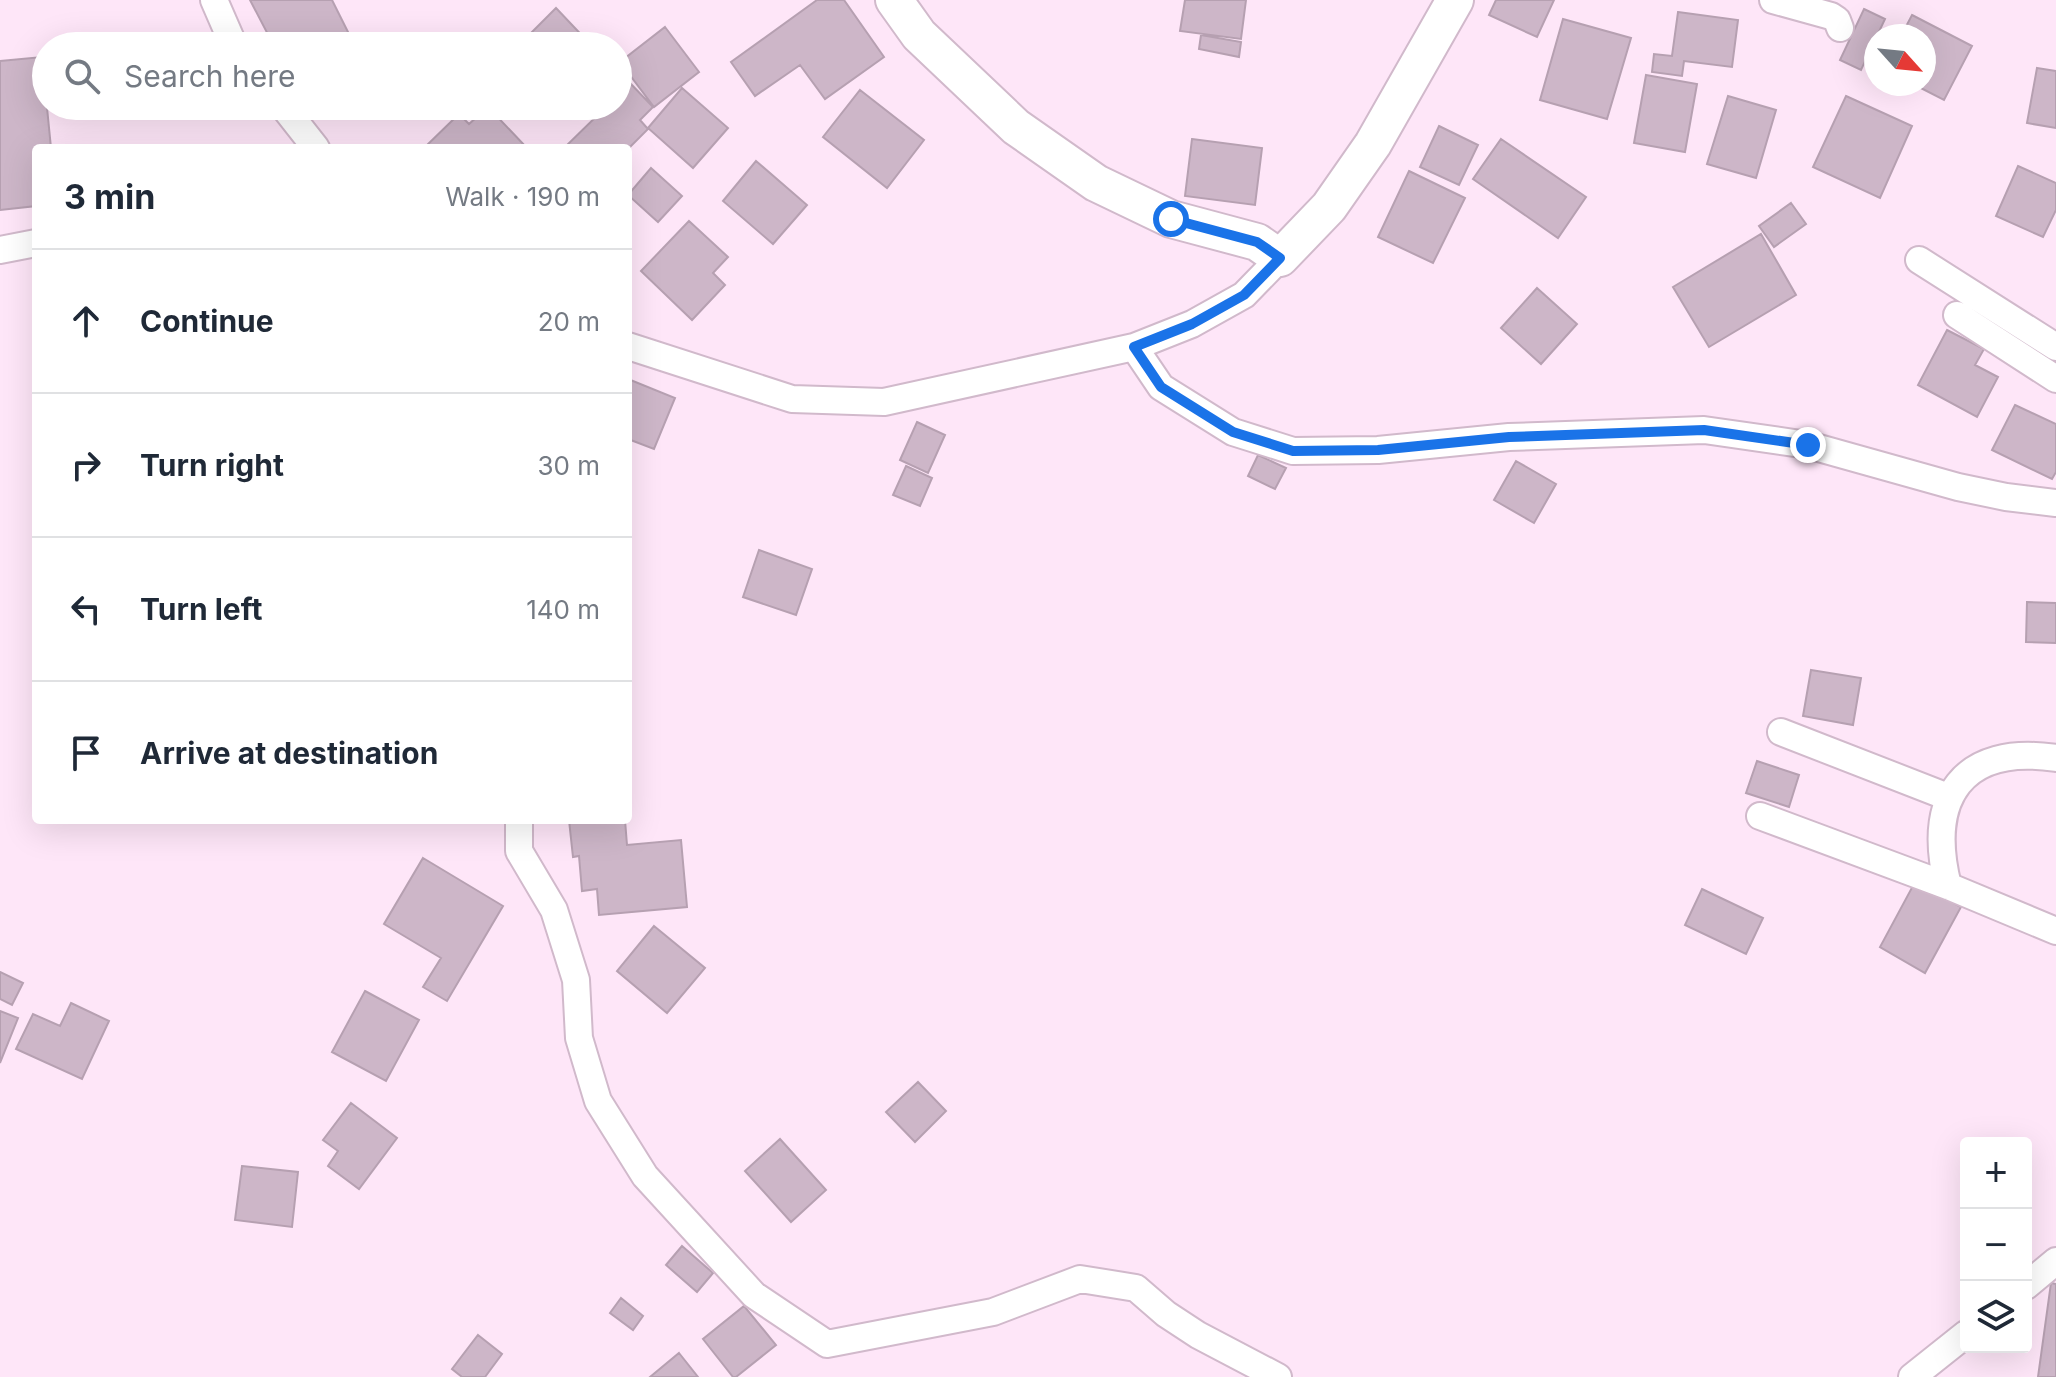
<!DOCTYPE html>
<html lang="en">
<head>
<meta charset="utf-8">
<style>
	:root { --surface:#fff; --page:#f6f6f7; --text:#1f2937; --muted:#747a83; --line:#e0e1e3 }
	body { margin:0; font-family:Inter,sans-serif; background:var(--page); color:var(--text) }
	.controls { position:absolute; right:24px; bottom:24px; display:grid; overflow:hidden; border-radius:8px; box-shadow:0 8px 32px #0002 }
	.controls button { width:72px; height:72px; display:grid; place-items:center; padding:0; border:0; border-bottom:2px solid var(--line); background:var(--surface); color:var(--text); font:40px sans-serif }
	.compass { position:absolute; left:1864px; top:24px; width:72px; height:72px; border-radius:50%; background:var(--surface); box-shadow:0 8px 32px #0002; rotate:117deg }
	.stop { position:absolute; width:24px; height:24px; margin:-18px; border:6px solid #1a73e8; border-radius:50%; background:#fff }
	.stop.end { background:#1a73e8; border-color:#fff; box-shadow:0 2px 8px #0008 }
	.list { margin:0; padding:0; list-style:none }
	h2 { display:flex; justify-content:space-between; align-items:center; height:104px; margin:0; padding:0 32px; font-size:34px }
	h2 small { font-size:26px; font-weight:400; color:var(--muted) }
	.list li { display:grid; grid-template-columns:52px 1fr auto; gap:24px; align-items:center; box-sizing:border-box; height:144px; padding:0 32px; border-top:2px solid var(--line) }
	.list b { display:block; font-size:30px; white-space:nowrap }
	.list em { font-size:26px; font-style:normal; color:var(--muted) }
	.icon { flex:none; width:44px; height:44px; fill:none; stroke:currentColor; stroke-width:2; stroke-linecap:round; stroke-linejoin:round }
	.map { position:relative; flex:none; width:2056px; height:1377px; overflow:hidden }
	.search { position:absolute; background:var(--surface); box-shadow:0 8px 32px #0002; left:32px; top:32px; width:600px; height:88px; display:flex; align-items:center; gap:20px; box-sizing:border-box; padding:0 28px; border-radius:44px; color:var(--muted); font-size:30px }
	.panel { position:absolute; background:var(--surface); box-shadow:0 8px 32px #0002; left:32px; top:144px; width:600px; height:680px; border-radius:8px }
	.map>svg:first-child { display:block }
	.building { fill:#cdb6c8; stroke:#b6a0b1; stroke-width:2 }
	.lines { fill:none; stroke-linecap:round; stroke-linejoin:round }
	.street-casing { stroke:#d1b9cb; stroke-width:30 }
	.secondary-casing { stroke:#d1b9cb; stroke-width:40 }
	.street { stroke:#fff; stroke-width:26 }
	.secondary { stroke:#fff; stroke-width:36 }
	.route { stroke:#1a73e8; stroke-width:10 }
</style>
</head>
<body>
<div class="map">
<svg width="2056" height="1377" viewBox="0 0 2056 1377">
	<rect width="100%" height="100%" fill="#fee6f8"/>
	<path class="building" d="M 250,0 L 332,0 L 355,46 L 274,46 Z
		M 817,0 L 844,0 L 884,57 L 825,99 L 800,65 L 755,96 L 731,62 Z
		M 1185,0 L 1246,0 L 1241,39 L 1180,31 Z
		M 1496,0 L 1554,0 L 1537,37 L 1489,15 Z
		M 556,8 L 592,46 L 534,46 L 526,38 Z
		M 1864,9 L 1885,19 L 1861,70 L 1840,60 Z
		M 1678,12 L 1738,20 L 1732,67 L 1684,61 L 1682,76 L 1652,72 L 1654,54 L 1672,56 Z
		M 1912,15 L 1972,46 L 1944,100 L 1913,84 L 1924,84 L 1924,36 L 1901,36 Z
		M 1563,19 L 1631,38 L 1607,119 L 1540,100 Z
		M 665,27 L 699,72 L 654,107 L 620,62 Z
		M 1201,35 L 1241,42 L 1239,57 L 1199,49 Z
		M 42,57 L 51,148 L 36,148 L 36,206 L 0,210 L 0,61 Z
		M 2037,68 L 2056,71 L 2056,128 L 2027,123 Z
		M 1646,75 L 1697,84 L 1685,152 L 1634,143 Z
		M 630,83 L 653,107 L 640,120 L 648,129 L 628,149 L 564,148 L 607,106 L 618,106 L 618,95 Z
		M 682,88 L 728,128 L 693,168 L 648,128 Z
		M 860,90 L 924,140 L 887,188 L 823,137 Z
		M 1728,96 L 1776,110 L 1756,178 L 1707,164 Z
		M 1846,96 L 1912,126 L 1880,198 L 1813,167 Z
		M 488,107 L 527,148 L 424,148 L 459,114 L 469,124 Z
		M 1439,126 L 1478,145 L 1459,185 L 1420,167 Z
		M 1192,139 L 1262,148 L 1255,205 L 1185,196 Z
		M 1501,139 L 1586,197 L 1558,238 L 1473,179 Z
		M 756,161 L 807,205 L 773,244 L 723,201 Z
		M 2018,166 L 2056,183 L 2056,210 L 2043,237 L 1996,216 Z
		M 651,168 L 682,196 L 658,222 L 628,195 Z
		M 1409,171 L 1465,198 L 1433,263 L 1378,237 Z
		M 1791,203 L 1806,224 L 1774,247 L 1759,226 Z
		M 689,221 L 728,257 L 713,273 L 725,285 L 692,320 L 641,271 Z
		M 1761,234 L 1796,295 L 1709,347 L 1673,287 Z
		M 1537,288 L 1577,324 L 1541,364 L 1501,328 Z
		M 1947,330 L 1984,349 L 1975,365 L 1998,377 L 1977,417 L 1918,385 Z
		M 628,379 L 675,398 L 654,449 L 628,439 Z
		M 2015,405 L 2056,424 L 2056,472 L 2052,479 L 1992,450 Z
		M 917,422 L 945,435 L 928,473 L 900,460 Z
		M 1258,455 L 1286,468 L 1275,489 L 1248,476 Z
		M 1516,461 L 1556,484 L 1534,523 L 1494,500 Z
		M 906,466 L 932,478 L 920,506 L 893,495 Z
		M 759,550 L 812,569 L 796,615 L 743,597 Z
		M 2027,602 L 2056,603 L 2056,643 L 2026,642 Z
		M 1811,670 L 1861,678 L 1853,725 L 1803,716 Z
		M 1757,761 L 1799,775 L 1789,807 L 1746,793 Z
		M 569,820 L 625,820 L 627,845 L 681,840 L 687,907 L 599,915 L 597,889 L 582,891 L 579,856 L 573,857 Z
		M 423,858 L 503,906 L 447,1001 L 423,987 L 441,958 L 384,924 Z
		M 1915,882 L 1961,907 L 1925,973 L 1880,947 Z
		M 1702,889 L 1763,918 L 1746,954 L 1685,925 Z
		M 654,926 L 705,968 L 667,1013 L 617,971 Z
		M 0,972 L 23,983 L 12,1005 L 0,999 Z
		M 365,991 L 419,1020 L 386,1081 L 332,1052 Z
		M 71,1003 L 109,1021 L 82,1079 L 16,1049 L 33,1014 L 60,1026 Z
		M 0,1011 L 18,1018 L 0,1063 Z
		M 918,1082 L 946,1111 L 915,1142 L 886,1112 Z
		M 351,1103 L 397,1138 L 359,1189 L 328,1166 L 338,1151 L 323,1140 Z
		M 780,1139 L 826,1190 L 791,1222 L 745,1171 Z
		M 242,1166 L 298,1172 L 292,1227 L 235,1220 Z
		M 682,1246 L 713,1273 L 697,1292 L 666,1265 Z
		M 2051,1283 L 2056,1284 L 2056,1377 L 2038,1377 Z
		M 621,1298 L 643,1316 L 633,1330 L 610,1313 Z
		M 744,1306 L 776,1345 L 736,1377 L 733,1377 L 703,1339 Z
		M 478,1335 L 502,1354 L 485,1377 L 462,1377 L 452,1369 Z
		M 679,1353 L 698,1377 L 650,1377 Z"/>
	<g class="lines">
		<g class="street-casing">
			<path id="street" d="M 214,0 L 234,46
				M 1773,0 L 1831,16 L 1837,20 L 1840,28
				M 283,106 L 316,148
				M 0,250 L 36,243
				M 1919,260 L 2056,347
				M 1957,315 L 2056,379
				M 628,346 L 792,399 L 884,402 L 1134,347 L 1192,324 L 1244,295 L 1280,258
				M 1134,347 L 1161,387 L 1233,432 L 1293,451 L 1378,450 L 1509,437 L 1704,430 L 1808,445 L 1958,487 L 2006,497 L 2056,503
				M 1781,732 L 1948,797
				M 1760,816 L 1948,886 L 2056,931
				M 519,820 L 519,851 L 554,910 L 576,980 L 579,1038 L 598,1101 L 645,1176 L 754,1295 L 827,1344 L 993,1312 L 1080,1279 L 1136,1288 L 1166,1314 L 1198,1335 L 1278,1377
				M 1948,886 C 1926,798 1962,744 2056,758
				M 2026,1286 L 2056,1261
				M 1912,1377 L 1966,1334"/>
		</g>
		<g class="secondary-casing">
			<path id="secondary" d="M 894,0 L 919,35 L 1016,127 L 1096,183 L 1171,219 L 1257,242 L 1280,258 L 1329,207 L 1373,144 L 1455,0"/>
		</g>
		<use href="#street" class="street"/>
		<use href="#secondary" class="secondary"/>
	</g>
	<g class="lines">
		<path class="route" d="M 1171,219 L 1257,242 L 1280,258 L 1244,295 L 1192,324 L 1134,347 L 1161,387 L 1233,432 L 1293,451 L 1378,450 L 1509,437 L 1704,430 L 1808,445"/>
	</g>
</svg>
<div class="controls">
<button>+</button>
<button>−</button>
<button><svg class="icon" aria-label="layers" viewBox="0 0 24 24"><path d="M12 4l9 5-9 5-9-5zM3 14l9 5 9-5"/></svg></button>
</div>
<svg class="compass" viewBox="-18 -18 36 36"><path d="M0-13l5 13h-10z" fill="#e53935"/><path d="M0 13l5-13h-10z" fill="#747a83"/></svg>
<div class="stop" style="left:1171px;top:219px"></div>
<div class="stop end" style="left:1808px;top:445px"></div>
<div class="search"><svg class="icon" aria-label="search" viewBox="0 0 24 24"><circle cx="10" cy="10" r="6"/><path d="M15 15l6 6"/></svg>Search here</div>
<section class="panel">
<h2>3 min<small>Walk · 190 m</small></h2>
<ul class="list">
<li><svg class="icon" aria-label="ahead" viewBox="0 0 24 24"><path d="M12 20V5M6 11l6-6 6 6"/></svg><div><b>Continue</b></div><em>20 m</em></li>
<li><svg class="icon" aria-label="right" viewBox="0 0 24 24"><path d="M7 20v-9h11M14 6l5 5-5 5"/></svg><div><b>Turn right</b></div><em>30 m</em></li>
<li><svg class="icon" aria-label="left" viewBox="0 0 24 24"><path d="M17 20v-9H6M10 6l-5 5 5 5"/></svg><div><b>Turn left</b></div><em>140 m</em></li>
<li><svg class="icon" aria-label="arrive" viewBox="0 0 24 24"><path d="M6 21V4h12l-3 4 3 4H6"/></svg><div><b>Arrive at destination</b></div></li>
</ul>
</section>
</div>
</body>
</html>
